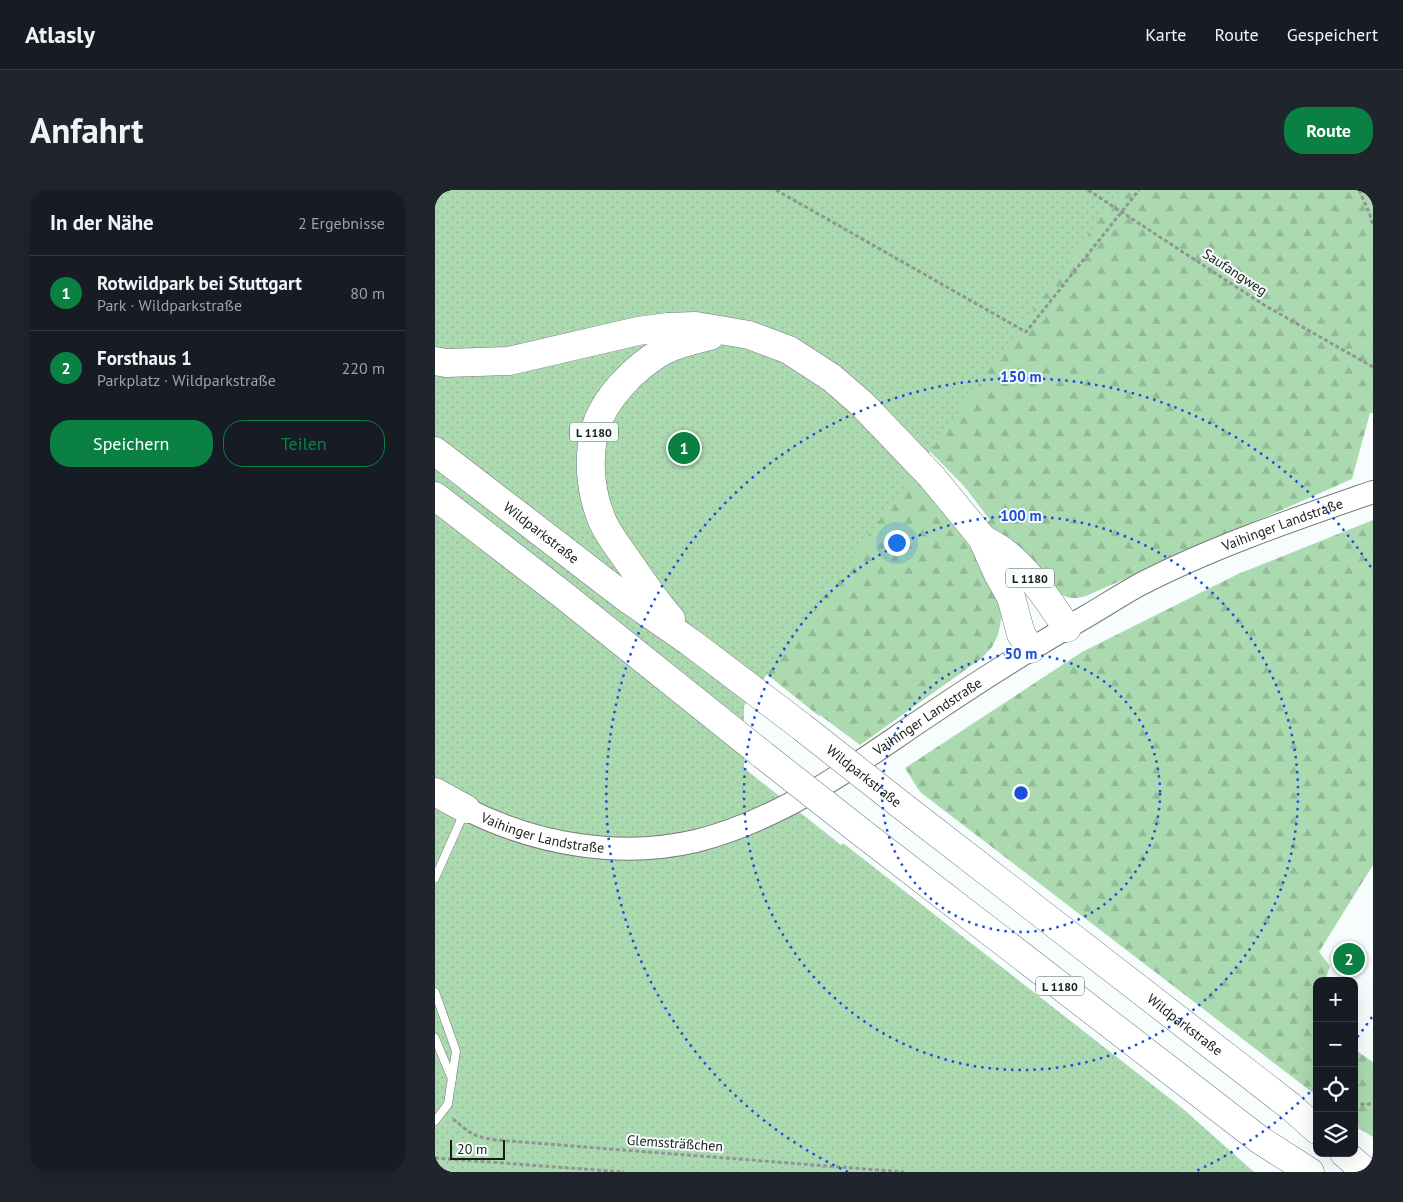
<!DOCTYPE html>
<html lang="de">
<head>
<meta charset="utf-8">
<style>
	:root { --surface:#171b24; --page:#20242c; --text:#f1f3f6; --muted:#9ea1a6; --line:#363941; --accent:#0b8043 }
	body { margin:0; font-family:"PT Sans",sans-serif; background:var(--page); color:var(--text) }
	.controls { position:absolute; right:15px; bottom:15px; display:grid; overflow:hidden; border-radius:10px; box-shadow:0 5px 20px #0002 }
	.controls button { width:45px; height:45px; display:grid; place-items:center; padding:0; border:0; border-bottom:1px solid var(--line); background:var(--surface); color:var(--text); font:25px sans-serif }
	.scale { position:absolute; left:15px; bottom:12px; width:55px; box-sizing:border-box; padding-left:5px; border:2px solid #181b1a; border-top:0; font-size:14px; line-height:18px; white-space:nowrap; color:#181b1a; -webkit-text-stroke:4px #f6fdfc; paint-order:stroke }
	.you { position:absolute; left:461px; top:352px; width:18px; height:18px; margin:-12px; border:4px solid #fff; border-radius:50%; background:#1a73e8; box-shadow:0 0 0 8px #1a73e833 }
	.badge { display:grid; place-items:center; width:32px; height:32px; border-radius:50%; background:var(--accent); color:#fff; font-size:16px; font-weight:700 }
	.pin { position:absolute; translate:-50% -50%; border:2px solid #fff; box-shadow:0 1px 5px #0006 }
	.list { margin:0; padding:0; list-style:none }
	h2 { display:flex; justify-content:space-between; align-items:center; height:65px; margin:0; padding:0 20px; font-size:21px }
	h2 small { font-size:16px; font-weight:400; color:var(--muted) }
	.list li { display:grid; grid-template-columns:32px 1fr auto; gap:15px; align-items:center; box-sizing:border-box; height:75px; padding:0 20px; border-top:1px solid var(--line) }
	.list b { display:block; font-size:19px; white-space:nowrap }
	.list p { margin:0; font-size:16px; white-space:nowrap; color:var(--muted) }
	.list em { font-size:16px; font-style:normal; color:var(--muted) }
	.actions { display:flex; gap:10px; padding:15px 20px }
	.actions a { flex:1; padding:11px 0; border:1px solid var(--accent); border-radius:20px; text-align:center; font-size:18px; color:var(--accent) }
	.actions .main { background:var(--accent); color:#fff }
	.icon { flex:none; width:28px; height:28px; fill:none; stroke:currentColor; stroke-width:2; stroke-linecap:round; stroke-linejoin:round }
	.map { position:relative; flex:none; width:938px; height:982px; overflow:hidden; border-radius:20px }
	header { display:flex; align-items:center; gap:30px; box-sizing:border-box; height:70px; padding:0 25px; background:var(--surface); border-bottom:1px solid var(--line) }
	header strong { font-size:24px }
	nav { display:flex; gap:28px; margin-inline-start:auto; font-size:18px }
	.intro { display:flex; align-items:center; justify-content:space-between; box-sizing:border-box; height:120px; padding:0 30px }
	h1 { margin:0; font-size:35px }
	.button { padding:12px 22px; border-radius:20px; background:var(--accent); color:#fff; font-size:18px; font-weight:700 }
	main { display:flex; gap:30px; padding:0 30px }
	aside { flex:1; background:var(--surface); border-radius:20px; box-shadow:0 5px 20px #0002 }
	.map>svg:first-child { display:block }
	.forest { fill:url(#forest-firs) }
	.park { fill:url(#park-dots) }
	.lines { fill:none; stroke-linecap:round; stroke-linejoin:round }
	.lane-casing { stroke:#757b7a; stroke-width:9 }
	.secondary-casing { stroke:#757b7a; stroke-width:24 }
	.highway-casing { stroke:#757b7a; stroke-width:29 }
	.path { stroke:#919695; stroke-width:3; stroke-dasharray:4 2.5; stroke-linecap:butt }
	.lane { stroke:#fff; stroke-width:8 }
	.secondary { stroke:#fff; stroke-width:22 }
	.highway { stroke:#fff; stroke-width:28 }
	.highway-bridge-casing { stroke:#757b7a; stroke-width:29; stroke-linecap:butt }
	.highway-bridge { stroke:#fff; stroke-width:28 }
	.ring { fill:none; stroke:#1d4ed8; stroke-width:2.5; stroke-dasharray:2.5 5 }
	.labels { text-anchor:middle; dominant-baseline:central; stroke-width:4; stroke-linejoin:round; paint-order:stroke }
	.shield { fill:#f6fdfc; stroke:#5b5f5e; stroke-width:1 }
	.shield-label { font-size:12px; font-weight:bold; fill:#181b1a }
	.street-label { font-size:14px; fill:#181b1a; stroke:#f6fdfc }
	.centre { fill:#1d4ed8; stroke:#f6fdfc; stroke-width:2.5 }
	.ring-label { font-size:15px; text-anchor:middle; font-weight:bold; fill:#1d4ed8; stroke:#f6fdfc; stroke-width:4; stroke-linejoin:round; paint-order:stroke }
</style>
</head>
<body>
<header>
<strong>Atlasly</strong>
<nav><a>Karte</a><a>Route</a><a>Gespeichert</a></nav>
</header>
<div class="intro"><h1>Anfahrt</h1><a class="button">Route</a></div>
<main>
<aside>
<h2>In der Nähe<small>2 Ergebnisse</small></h2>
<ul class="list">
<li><span class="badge">1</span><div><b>Rotwildpark bei Stuttgart</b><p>Park · Wildparkstraße</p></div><em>80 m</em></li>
<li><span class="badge">2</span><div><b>Forsthaus 1</b><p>Parkplatz · Wildparkstraße</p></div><em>220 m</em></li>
</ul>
<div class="actions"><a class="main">Speichern</a><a>Teilen</a></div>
</aside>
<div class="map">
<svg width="938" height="982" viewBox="0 0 938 982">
	<defs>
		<pattern id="forest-firs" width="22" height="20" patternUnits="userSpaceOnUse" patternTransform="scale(1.25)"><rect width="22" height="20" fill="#acdab0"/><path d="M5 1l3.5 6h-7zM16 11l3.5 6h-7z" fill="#93ba97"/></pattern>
		<pattern id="park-dots" width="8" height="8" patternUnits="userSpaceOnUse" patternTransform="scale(1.25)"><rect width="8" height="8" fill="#acdab0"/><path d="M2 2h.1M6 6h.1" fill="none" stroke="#93ba97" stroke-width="1.8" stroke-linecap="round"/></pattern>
	</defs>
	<rect width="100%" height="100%" fill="#f6fdfc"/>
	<path class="forest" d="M 0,0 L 938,0 L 938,223 L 935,223 L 917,289 L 651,406 C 644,408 639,409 632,407 C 609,400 569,351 552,332 L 555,330 L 528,295 L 446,212 Z
		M 460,262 L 512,325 L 556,386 L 567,426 L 563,445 L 557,457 L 547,468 L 425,555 L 385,525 L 384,526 L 279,442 Z
		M 938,330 L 938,675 L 884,762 L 895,776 L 890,791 L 882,791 L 882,906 L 485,602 L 470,578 L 647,462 L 803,384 Z
		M 919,859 L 938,872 L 938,947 L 923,938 L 924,936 L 919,932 Z"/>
	<path class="park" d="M 0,0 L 686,0 L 309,516 L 309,578 L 406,655 L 408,653 L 747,918 L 819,982 L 0,982 Z"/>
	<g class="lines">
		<g class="lane-casing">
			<path id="lane" d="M 0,688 L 29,623
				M 0,802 L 21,861 L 13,914 L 0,931
				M 0,848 L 17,889"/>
		</g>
		<g class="secondary-casing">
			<g id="secondary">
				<path id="s1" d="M 31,619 C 100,654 184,669 261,651 C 289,644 319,632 345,619 C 398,593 446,557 494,525 C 546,490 598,457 652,426 C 669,416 686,405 704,395 C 777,357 860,329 938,302"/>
			</g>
		</g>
		<g class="highway-casing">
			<g id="highway">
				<path d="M 0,171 L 11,173 L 74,171 L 203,141 L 233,137 L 261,136 L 314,145 L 354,160 L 397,188 L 427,214 L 496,286 L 547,348 L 563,384 L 576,407 L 586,444 L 596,459"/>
				<path id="s2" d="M 0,261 L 190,407 L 255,452 L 367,537"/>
				<path d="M 0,306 L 127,404 L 328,565"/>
				<path d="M 548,349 C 555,353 562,357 568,361 C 595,382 614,411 632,438"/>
				<path d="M 236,429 C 220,411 207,391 193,371 C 182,355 170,341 164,322 C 155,297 153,266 160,240 C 168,209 201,176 228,161 C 243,153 259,150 275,146"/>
				<path d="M 0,602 L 31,619"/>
				<path id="s3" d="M 466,615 L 855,916 L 882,940"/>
				<path d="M 426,642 L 825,950 L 875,982"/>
				<path d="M 909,963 L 931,982"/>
			</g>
		</g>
		<path class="path" d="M 341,0 L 591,142 L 704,0
			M 653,0 L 829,115 L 938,177
			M 924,0 L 934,22 L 938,35
			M 919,914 L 938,914
			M 18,929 C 35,943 38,947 61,950 L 469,982
			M 0,968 L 189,982"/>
		<use href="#lane" class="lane"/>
		<use href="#secondary" class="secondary"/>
		<use href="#highway" class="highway"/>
		<g class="highway-bridge-casing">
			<g id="highway-bridge">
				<path id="s4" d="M 367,537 L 466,615"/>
				<path d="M 328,565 L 426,642"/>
			</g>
		</g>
		<use href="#highway-bridge" class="highway-bridge"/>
	</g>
	<g class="ring">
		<circle cx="586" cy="603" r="139"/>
		<circle cx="586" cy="603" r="277"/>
		<path d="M937 827A416 416 0 0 1 920 850M880 897A416 416 0 0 1 759 982M413 982A416 416 0 1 1 937 379"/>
	</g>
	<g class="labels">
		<g class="shield">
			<rect x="135" y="232.5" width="48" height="19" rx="4"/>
			<rect x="571" y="378.5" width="48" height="19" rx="4"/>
			<rect x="601" y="786.5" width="48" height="19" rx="4"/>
		</g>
		<g class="shield-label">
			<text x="159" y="242">L 1180</text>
			<text x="595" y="388">L 1180</text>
			<text x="625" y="796">L 1180</text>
		</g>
		<g class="street-label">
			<text transform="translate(800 82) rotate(33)">Saufangweg</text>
			<text stroke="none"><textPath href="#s1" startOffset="906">Vaihinger Landstraße</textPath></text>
			<text stroke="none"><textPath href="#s2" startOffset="134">Wildparkstraße</textPath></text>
			<text stroke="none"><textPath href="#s1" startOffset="501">Vaihinger Landstraße</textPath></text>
			<text stroke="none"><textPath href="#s4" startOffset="79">Wildparkstraße</textPath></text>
			<text stroke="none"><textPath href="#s1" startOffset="81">Vaihinger Landstraße</textPath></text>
			<text stroke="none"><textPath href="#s3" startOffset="359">Wildparkstraße</textPath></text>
			<text transform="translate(240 953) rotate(4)">Glemssträßchen</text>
		</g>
	</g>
	<circle cx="586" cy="603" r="8" class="centre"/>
	<g class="ring-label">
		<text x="586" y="192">150 m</text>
		<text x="586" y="331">100 m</text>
		<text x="586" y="469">50 m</text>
	</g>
</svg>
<div class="controls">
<button>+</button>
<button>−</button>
<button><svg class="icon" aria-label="locate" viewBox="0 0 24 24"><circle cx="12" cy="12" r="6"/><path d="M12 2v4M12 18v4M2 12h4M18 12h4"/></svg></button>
<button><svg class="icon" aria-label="layers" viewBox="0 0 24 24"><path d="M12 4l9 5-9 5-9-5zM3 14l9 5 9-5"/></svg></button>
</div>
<div class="scale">20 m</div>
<div class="you"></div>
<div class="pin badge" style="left:249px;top:258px">1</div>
<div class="pin badge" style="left:914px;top:769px">2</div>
</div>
</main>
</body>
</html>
